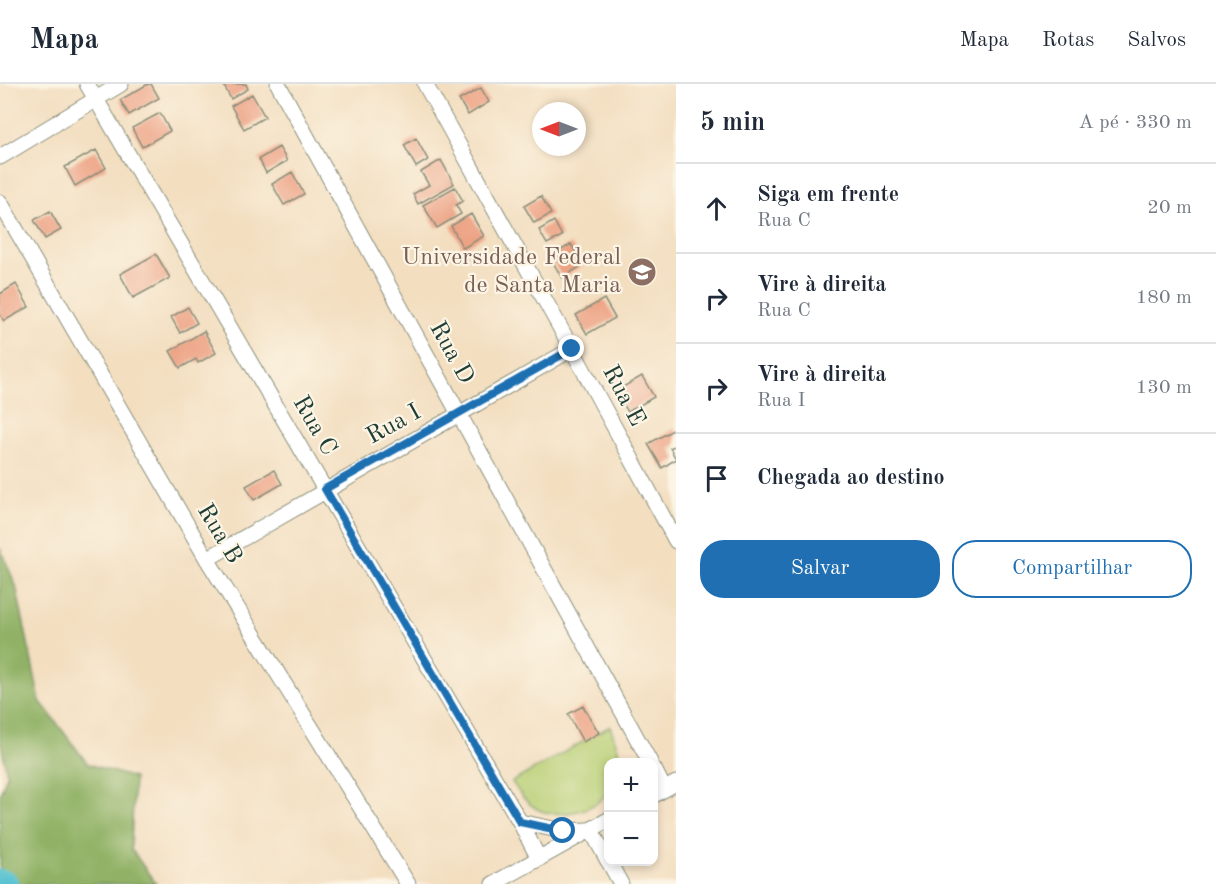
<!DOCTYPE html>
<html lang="pt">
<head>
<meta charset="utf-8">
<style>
	:root { --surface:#fff; --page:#f6f6f7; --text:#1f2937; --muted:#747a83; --line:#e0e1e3; --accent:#1f6fb2 }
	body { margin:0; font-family:"Old Standard TT",serif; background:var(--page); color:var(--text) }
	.controls { position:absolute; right:18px; bottom:18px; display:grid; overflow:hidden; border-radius:12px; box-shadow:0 3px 9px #0003 }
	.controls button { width:54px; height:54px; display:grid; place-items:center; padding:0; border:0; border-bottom:2px solid var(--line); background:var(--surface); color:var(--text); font:30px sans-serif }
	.compass { position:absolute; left:532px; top:18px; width:54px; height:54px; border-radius:50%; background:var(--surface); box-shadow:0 3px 9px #0003; rotate:270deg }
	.stop { position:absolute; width:18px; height:18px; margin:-14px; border:4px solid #1f6fb2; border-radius:50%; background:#fff }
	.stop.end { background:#1f6fb2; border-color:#fff; box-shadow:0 2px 6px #0008 }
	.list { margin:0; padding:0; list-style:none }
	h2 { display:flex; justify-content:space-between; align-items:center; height:78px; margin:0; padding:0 24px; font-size:26px }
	h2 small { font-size:20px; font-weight:400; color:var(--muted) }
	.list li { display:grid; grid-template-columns:39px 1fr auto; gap:18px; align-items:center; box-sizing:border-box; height:90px; padding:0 24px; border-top:2px solid var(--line) }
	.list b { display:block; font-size:22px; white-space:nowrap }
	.list p { margin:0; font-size:20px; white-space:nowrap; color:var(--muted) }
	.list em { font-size:20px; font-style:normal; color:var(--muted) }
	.actions { display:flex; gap:12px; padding:18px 24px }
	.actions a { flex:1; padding:14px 0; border:2px solid var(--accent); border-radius:24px; text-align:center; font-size:21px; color:var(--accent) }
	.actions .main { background:var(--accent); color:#fff }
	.icon { flex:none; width:33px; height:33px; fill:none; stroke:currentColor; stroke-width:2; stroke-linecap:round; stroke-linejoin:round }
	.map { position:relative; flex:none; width:676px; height:800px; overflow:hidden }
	header { display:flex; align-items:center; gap:36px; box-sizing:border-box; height:84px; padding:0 30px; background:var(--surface); border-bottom:2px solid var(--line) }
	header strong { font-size:28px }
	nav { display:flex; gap:33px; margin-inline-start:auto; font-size:21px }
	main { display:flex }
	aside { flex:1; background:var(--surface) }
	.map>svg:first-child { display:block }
	.green { fill:#b7cf74; stroke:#6b8654; stroke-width:1.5 }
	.forest { fill:#91b266; stroke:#58784d; stroke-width:1.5 }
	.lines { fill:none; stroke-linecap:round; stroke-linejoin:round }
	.river { stroke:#57c2d1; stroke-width:26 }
	.building { fill:#eda284 }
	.minor-casing { stroke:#898e7a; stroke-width:17 }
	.minor { stroke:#fff; stroke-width:15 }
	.route { stroke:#1f6fb2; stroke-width:8 }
	.labels { text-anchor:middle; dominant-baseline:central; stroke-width:4.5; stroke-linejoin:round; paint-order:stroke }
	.education-label { font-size:24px; fill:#785e54; stroke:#fcf5e5; text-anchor:end }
	.street-label { font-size:24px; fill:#1f3d34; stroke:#fcf5e5 }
</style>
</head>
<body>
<header>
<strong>Mapa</strong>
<nav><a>Mapa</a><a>Rotas</a><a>Salvos</a></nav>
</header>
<main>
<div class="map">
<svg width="676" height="800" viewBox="0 0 676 800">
	<rect width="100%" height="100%" fill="#fcf5e5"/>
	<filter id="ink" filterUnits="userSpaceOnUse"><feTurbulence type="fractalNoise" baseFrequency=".0167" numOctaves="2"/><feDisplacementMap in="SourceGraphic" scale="12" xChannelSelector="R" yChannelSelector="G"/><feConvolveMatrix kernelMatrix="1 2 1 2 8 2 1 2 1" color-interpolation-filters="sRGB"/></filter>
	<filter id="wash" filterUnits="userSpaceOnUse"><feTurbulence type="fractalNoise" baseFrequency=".008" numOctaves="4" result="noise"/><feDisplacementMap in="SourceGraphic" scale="24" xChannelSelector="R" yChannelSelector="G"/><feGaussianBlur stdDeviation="1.35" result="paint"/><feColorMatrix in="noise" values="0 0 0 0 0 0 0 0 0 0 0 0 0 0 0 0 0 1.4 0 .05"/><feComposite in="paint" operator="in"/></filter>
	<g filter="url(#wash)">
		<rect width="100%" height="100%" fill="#f3dec0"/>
		<path class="green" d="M 610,642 L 618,665 L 618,678 L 608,678 C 608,687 611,699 608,706 C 598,728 556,735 537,725 C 525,719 519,708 512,698 Z"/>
		<path class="forest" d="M 0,464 L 16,502 L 40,617 L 88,680 L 134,694 L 131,765 L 156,800 L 0,800 L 0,710 L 7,691 L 0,654 Z"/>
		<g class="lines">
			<path class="river" d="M 0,798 L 6,800"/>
		</g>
		<g id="blocks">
			<path class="building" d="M 148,0 L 151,0 L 159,14 L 129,31 L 120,16 Z
				M 223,0 L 246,0 L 248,5 L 231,15 Z
				M 481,4 L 489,18 L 468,31 L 459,16 Z
				M 252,10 L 265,33 L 244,45 L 231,22 Z
				M 160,29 L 170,47 L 142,63 L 132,44 Z
				M 416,54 L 428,76 L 416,83 L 404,61 Z
				M 279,63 L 287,77 L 266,89 L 259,75 Z
				M 96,66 L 106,84 L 75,102 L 65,83 Z
				M 441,76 L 454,100 L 418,120 L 413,110 L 429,101 L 421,88 Z
				M 292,88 L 304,110 L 284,121 L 272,100 Z
				M 455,103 L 463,117 L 456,121 L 461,130 L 437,144 L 423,121 Z
				M 541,112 L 551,130 L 534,139 L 524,122 Z
				M 50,127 L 61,146 L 45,155 L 34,136 Z
				M 471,130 L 484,152 L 463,164 L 451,142 Z
				M 554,137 L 562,152 L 547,160 L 539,146 Z
				M 571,160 L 583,181 L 562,194 L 550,173 Z
				M 156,170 L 170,194 L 133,214 L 120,190 Z
				M 16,200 L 29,223 L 4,237 L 0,230 L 0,210 Z
				M 604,215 L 615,234 L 587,250 L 576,231 Z
				M 188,223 L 197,239 L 180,249 L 171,233 Z
				M 204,247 L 216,269 L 198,279 L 196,275 L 180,284 L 170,267 Z
				M 642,292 L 654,313 L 628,328 L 616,307 Z
				M 676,344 L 676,361 L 670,364 L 676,375 L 662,384 L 648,360 Z
				M 274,386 L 282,400 L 254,416 L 246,402 Z
				M 583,622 L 599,649 L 583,658 L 568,630 Z"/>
		</g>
	</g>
	<g filter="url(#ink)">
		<use href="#blocks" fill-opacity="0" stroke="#898e7a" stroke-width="1.5"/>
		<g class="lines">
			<g class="minor-casing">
				<path id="minor" d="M 87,0 L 520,738 L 539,775
					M 278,0 L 650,678
					M 425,0 L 572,265 L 676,457
					M 0,73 L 121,0
					M 0,118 L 207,475 L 408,800
					M 207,475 L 572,265
					M 654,685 L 664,705
					M 654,711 L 676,699
					M 520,738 L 563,747 L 588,746
					M 591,746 L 608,777
					M 609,778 L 621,800
					M 493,800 L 608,736"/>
			</g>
			<use href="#minor" class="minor"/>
		</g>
	</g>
	<g class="lines" filter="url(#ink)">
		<path class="route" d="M 563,747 L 520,738 L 325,405 L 572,265"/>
	</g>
	<defs>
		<g id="university-disc" transform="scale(1.5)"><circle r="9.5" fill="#8d6e63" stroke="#fcf5e5"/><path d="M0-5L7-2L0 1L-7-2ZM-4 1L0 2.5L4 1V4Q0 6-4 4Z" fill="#fff"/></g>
	</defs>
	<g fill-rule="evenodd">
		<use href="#university-disc" x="642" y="188"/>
	</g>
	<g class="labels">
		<g class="education-label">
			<text x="621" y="174">Universidade Federal<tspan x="621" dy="28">de Santa Maria</tspan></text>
		</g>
		<g class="street-label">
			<text transform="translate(451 269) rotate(61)">Rua D</text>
			<text transform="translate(623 312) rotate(62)">Rua E</text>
			<text transform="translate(394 341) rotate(-29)">Rua I</text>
			<text transform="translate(314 342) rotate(60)">Rua C</text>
			<text transform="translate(219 450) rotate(59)">Rua B</text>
		</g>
	</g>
</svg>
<div class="controls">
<button>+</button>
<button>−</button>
</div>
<svg class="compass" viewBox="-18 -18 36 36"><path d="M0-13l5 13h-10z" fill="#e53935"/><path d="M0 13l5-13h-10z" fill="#747a83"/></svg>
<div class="stop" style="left:563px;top:747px"></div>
<div class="stop end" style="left:572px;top:265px"></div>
</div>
<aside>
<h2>5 min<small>A pé · 330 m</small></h2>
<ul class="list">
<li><svg class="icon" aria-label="ahead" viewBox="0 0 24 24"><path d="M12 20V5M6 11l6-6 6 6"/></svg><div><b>Siga em frente</b><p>Rua C</p></div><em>20 m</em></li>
<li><svg class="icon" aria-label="right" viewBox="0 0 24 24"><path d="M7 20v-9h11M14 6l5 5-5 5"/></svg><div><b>Vire à direita</b><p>Rua C</p></div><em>180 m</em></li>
<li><svg class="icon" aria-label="right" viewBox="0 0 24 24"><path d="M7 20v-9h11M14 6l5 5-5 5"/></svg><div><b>Vire à direita</b><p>Rua I</p></div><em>130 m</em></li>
<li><svg class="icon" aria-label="arrive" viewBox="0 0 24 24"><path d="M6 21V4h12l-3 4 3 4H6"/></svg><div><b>Chegada ao destino</b></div></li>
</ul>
<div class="actions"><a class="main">Salvar</a><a>Compartilhar</a></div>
</aside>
</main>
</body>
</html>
